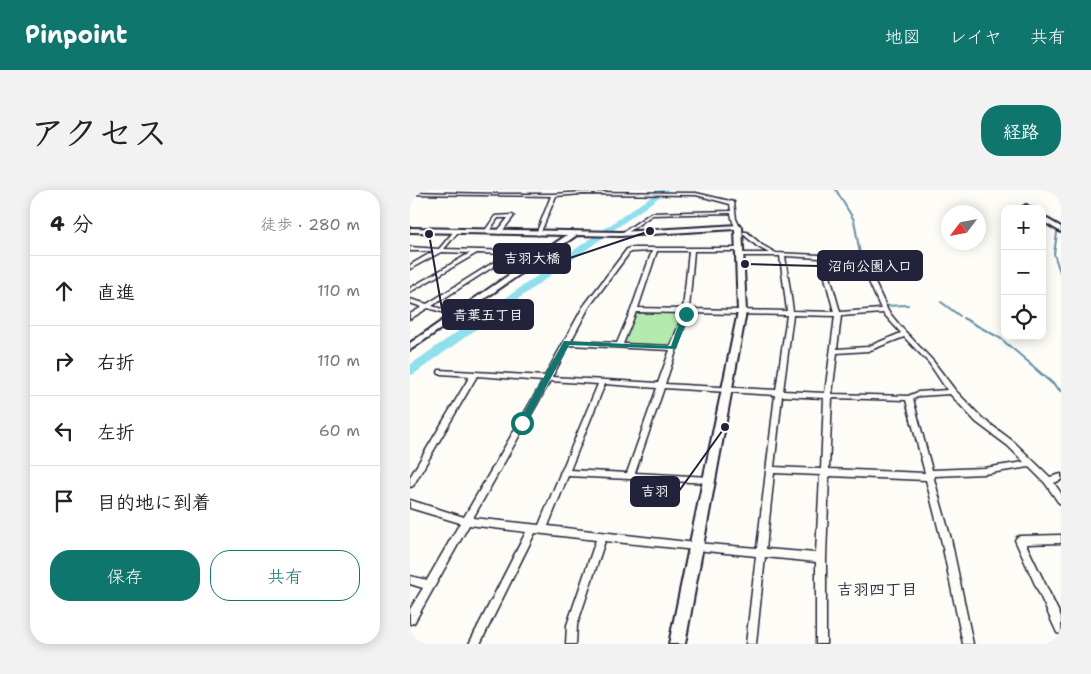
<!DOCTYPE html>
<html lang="ja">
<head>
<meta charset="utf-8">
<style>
	:root { --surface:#fff; --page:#f2f2f2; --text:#222; --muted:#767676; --line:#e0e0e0; --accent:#0f766e }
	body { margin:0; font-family:"Shantell Sans","Klee One",sans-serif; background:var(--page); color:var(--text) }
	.controls { position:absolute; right:15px; top:15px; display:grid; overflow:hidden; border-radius:10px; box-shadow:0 2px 12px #0003 }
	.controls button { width:45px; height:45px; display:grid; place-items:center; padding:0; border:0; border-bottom:1px solid var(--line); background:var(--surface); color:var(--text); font:25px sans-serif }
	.compass { position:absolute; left:531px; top:15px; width:45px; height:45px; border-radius:50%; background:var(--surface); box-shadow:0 2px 12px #0003; rotate:238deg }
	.stop { position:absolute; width:15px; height:15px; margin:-11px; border:4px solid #0f766e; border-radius:50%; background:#fff }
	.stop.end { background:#0f766e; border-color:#fff; box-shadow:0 1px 5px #0008 }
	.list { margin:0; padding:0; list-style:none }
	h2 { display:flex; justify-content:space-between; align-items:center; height:65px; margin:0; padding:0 20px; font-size:21px }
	h2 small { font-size:16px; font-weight:400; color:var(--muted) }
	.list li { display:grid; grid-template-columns:32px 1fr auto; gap:15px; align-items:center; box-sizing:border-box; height:70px; padding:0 20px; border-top:1px solid var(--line) }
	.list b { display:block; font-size:19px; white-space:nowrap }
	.list em { font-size:16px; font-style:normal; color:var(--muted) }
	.actions { display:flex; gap:10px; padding:15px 20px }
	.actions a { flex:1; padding:11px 0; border:1px solid var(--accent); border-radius:20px; text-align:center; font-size:18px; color:var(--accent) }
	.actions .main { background:var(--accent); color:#fff }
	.icon { flex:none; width:28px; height:28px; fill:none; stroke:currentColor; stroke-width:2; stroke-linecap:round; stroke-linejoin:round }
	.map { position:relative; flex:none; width:651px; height:454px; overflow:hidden; border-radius:20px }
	header { display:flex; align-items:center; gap:30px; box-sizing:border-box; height:70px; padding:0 25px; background:var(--accent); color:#fff }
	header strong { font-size:24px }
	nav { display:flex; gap:28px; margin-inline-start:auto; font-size:18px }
	.intro { display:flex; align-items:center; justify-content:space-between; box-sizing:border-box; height:120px; padding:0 30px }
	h1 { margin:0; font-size:35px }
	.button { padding:12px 22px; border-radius:20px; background:var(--accent); color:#fff; font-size:18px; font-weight:700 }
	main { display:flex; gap:30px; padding:0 30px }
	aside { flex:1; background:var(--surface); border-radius:20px; box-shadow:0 2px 12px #0003 }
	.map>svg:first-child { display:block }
	.green { fill:#b3ebae; stroke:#6a8674 }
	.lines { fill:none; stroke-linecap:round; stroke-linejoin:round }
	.stream-far1 { stroke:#6393a5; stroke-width:2 }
	.stream { stroke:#6393a5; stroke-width:2.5 }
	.river { fill:#8fdfec; fill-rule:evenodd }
	.street-casing { stroke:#22223b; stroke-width:3 }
	.secondary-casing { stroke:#22223b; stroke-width:4 }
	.street { fill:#fdfcf7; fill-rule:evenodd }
	.secondary { fill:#fdfcf7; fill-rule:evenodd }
	.route { fill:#0f766e }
	.labels { text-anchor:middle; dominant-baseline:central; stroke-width:4; stroke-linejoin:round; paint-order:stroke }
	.near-neighbourhood-label { font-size:16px; font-weight:bold; fill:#22223b; stroke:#fdfcf7 }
	.leader { fill:none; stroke:#22223b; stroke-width:2 }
	.callout-dot { fill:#22223b; stroke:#fdfcf7; stroke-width:2 }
	.callout { fill:#22223b; stroke:#22223b; stroke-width:2 }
	.callout-label { font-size:14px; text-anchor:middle; font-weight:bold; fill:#fff }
</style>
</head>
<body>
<header>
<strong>Pinpoint</strong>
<nav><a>地図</a><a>レイヤ</a><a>共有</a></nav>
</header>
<div class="intro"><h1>アクセス</h1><a class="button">経路</a></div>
<main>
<aside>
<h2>4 分<small>徒歩 · 280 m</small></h2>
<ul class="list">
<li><svg class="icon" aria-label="ahead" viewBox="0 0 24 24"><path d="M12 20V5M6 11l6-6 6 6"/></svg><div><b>直進</b></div><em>110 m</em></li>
<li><svg class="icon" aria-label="right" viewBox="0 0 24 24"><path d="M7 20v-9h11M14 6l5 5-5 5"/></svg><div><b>右折</b></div><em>110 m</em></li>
<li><svg class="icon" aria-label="left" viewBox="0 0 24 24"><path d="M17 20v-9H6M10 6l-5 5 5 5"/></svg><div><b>左折</b></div><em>60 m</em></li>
<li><svg class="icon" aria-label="arrive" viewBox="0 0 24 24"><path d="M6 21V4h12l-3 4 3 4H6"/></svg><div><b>目的地に到着</b></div></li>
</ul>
<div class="actions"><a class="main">保存</a><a>共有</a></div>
</aside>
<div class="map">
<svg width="651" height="454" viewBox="0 0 651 454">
	<rect width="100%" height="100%" fill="#fdfcf7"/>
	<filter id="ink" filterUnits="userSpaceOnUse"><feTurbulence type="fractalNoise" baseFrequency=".02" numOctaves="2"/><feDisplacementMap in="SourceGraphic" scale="10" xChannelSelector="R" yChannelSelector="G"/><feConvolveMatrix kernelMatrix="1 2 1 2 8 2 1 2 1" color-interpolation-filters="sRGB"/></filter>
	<g filter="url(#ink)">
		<path class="green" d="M 270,122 L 271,124 L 262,155 L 259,156 L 214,153 L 226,123 Z"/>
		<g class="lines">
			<path class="stream-far1" d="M 426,0 L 444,30 L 450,64
				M 647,43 L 644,64 L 651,85
				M 531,112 L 550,126
				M 475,116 L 498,115
				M 553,128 L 590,148 L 622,175"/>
			<path class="stream" d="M 620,174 L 651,201"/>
			<path class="river" d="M 250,0 L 259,0 L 4,184 L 0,185 L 0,175 Z"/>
			<g class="street-casing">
				<path id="street" d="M 0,2 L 85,4 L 144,4 L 172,2 L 286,3 L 324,12 L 326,29 L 330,37 L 328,38 C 323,36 322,29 321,23 L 242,25 L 214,45 L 212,45 L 212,43 L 241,23 L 321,21 L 320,14 L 286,5 L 172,4 L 146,6 L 130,44 L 128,45 L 126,44 L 141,6 L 0,4 Z
					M 102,25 L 104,26 L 90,44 L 86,43 L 98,28 L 88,28 L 78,43 L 74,42 L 85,26 Z
					M 44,41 L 48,42 L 34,59 L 136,62 L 139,64 L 136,66 L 103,64 L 22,116 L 49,124 L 49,126 L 45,126 L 18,118 L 0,129 L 0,124 L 12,117 L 0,113 L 0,109 L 17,114 L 97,64 L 67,63 L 0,102 L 0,98 L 60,63 L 31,62 L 0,79 L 0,75 L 24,61 L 0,61 L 0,57 L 29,59 Z
					M 333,42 L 337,42 L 352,55 L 366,63 L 453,67 L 478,121 L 491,137 L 523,171 L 545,200 L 572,228 L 604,252 L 640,287 L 651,284 L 651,290 L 644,293 L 651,303 L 651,314 L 648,312 L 635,293 L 619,277 L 574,284 L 525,286 L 524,289 L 541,349 L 563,454 L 553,454 L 531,349 L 516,290 L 419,286 L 416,368 L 416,454 L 406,454 L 406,372 L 355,367 L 346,454 L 336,454 L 346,366 L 195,351 L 167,435 L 166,454 L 156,454 L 157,435 L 186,350 L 125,343 L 70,454 L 59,454 L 116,342 L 59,335 L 4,433 L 0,434 L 0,419 L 13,398 L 0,394 L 0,386 L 17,390 L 50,333 L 0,318 L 0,310 L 54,327 L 133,191 L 67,186 L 3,296 L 0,297 L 0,287 L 60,186 L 31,184 L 29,184 L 28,182 L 29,180 L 135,186 L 173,117 L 217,59 L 219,58 L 332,58 L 332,60 L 330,61 L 284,61 L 279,119 L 377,121 L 370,66 L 328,66 L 327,65 L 330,63 L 359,63 L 348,57 L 333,44 ZM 242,61 L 221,120 L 207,153 L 161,151 L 179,117 L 220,62 ZM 247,61 L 279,61 L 273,119 L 228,118 ZM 375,66 L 410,68 L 424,122 L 383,121 ZM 415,68 L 449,69 L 471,119 L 430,122 ZM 226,122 L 273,123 L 261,156 L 213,154 ZM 279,123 L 377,125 L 366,200 L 255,194 ZM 473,123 L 491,143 L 457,157 L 427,159 L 431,126 ZM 383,125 L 425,126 L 415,203 L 373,201 ZM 494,147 L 519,173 L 537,200 L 508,202 L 498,206 L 422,204 L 427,163 L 458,161 ZM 159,155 L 260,160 L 248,193 L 142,187 ZM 140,191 L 188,194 L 152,280 L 150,283 L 150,284 L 129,335 L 63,328 ZM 195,194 L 247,198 L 217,283 L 160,280 ZM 254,198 L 365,205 L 347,358 L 286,353 L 138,336 L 158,286 L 300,293 L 303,292 L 304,290 L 303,288 L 300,287 L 225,283 ZM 540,204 L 566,232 L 598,256 L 614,272 L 574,278 L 522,280 L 503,209 L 509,206 ZM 372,206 L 414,208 L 411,279 L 364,277 ZM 422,208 L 496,210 L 515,283 L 419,279 ZM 364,283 L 410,285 L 406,363 L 356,359 Z
					M 651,345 L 651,353 L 616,354 L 651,427 L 651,444 L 647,443 L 605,350 L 607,347 L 610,346 Z"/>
			</g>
			<g class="secondary-casing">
				<path id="secondary" d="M 616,15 L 622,19 L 614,19 L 613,17 Z
					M 632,26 L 651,37 L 651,42 L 632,31 Z
					M 328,35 L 332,37 L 336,122 L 275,454 L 259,454 L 328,122 L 325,39 L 210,46 L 167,45 L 0,160 L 0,153 L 157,45 L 0,42 L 0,38 L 210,42 Z"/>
			</g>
			<use href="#street" class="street"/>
			<use href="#secondary" class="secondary"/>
		</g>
	</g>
	<path class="route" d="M 273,122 L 279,124 L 266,159 L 159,155 L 115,235 L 109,235 L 108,233 L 154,151 L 261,156 Z"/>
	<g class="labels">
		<g class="near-neighbourhood-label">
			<text x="467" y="399">吉羽四丁目</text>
		</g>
	</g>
	<path class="leader" d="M240 41L160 68M335 74L408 76M19 44L33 125M315 237L269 301"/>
	<g class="callout-dot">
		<circle cx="240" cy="41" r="5"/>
		<circle cx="335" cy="74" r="5"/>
		<circle cx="19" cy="44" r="5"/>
		<circle cx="315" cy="237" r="5"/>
	</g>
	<g class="callout">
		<rect x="84" y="54" width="76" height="29" rx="5"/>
		<rect x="408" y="61" width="104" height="29" rx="5"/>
		<rect x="33" y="110" width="90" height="29" rx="5"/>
		<rect x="221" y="287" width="48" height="29" rx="5"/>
	</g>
	<g class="callout-label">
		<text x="122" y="73">吉羽大橋</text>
		<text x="460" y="81">沼向公園入口</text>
		<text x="78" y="130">青葉五丁目</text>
		<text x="245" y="306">吉羽</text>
	</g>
</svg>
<div class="controls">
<button>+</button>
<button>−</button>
<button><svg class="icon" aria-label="locate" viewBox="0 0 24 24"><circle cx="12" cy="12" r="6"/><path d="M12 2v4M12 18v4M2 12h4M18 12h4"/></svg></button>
</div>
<svg class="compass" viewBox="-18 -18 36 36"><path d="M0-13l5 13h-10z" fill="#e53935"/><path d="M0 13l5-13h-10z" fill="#767676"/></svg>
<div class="stop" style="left:112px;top:233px"></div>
<div class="stop end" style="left:276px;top:124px"></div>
</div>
</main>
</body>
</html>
